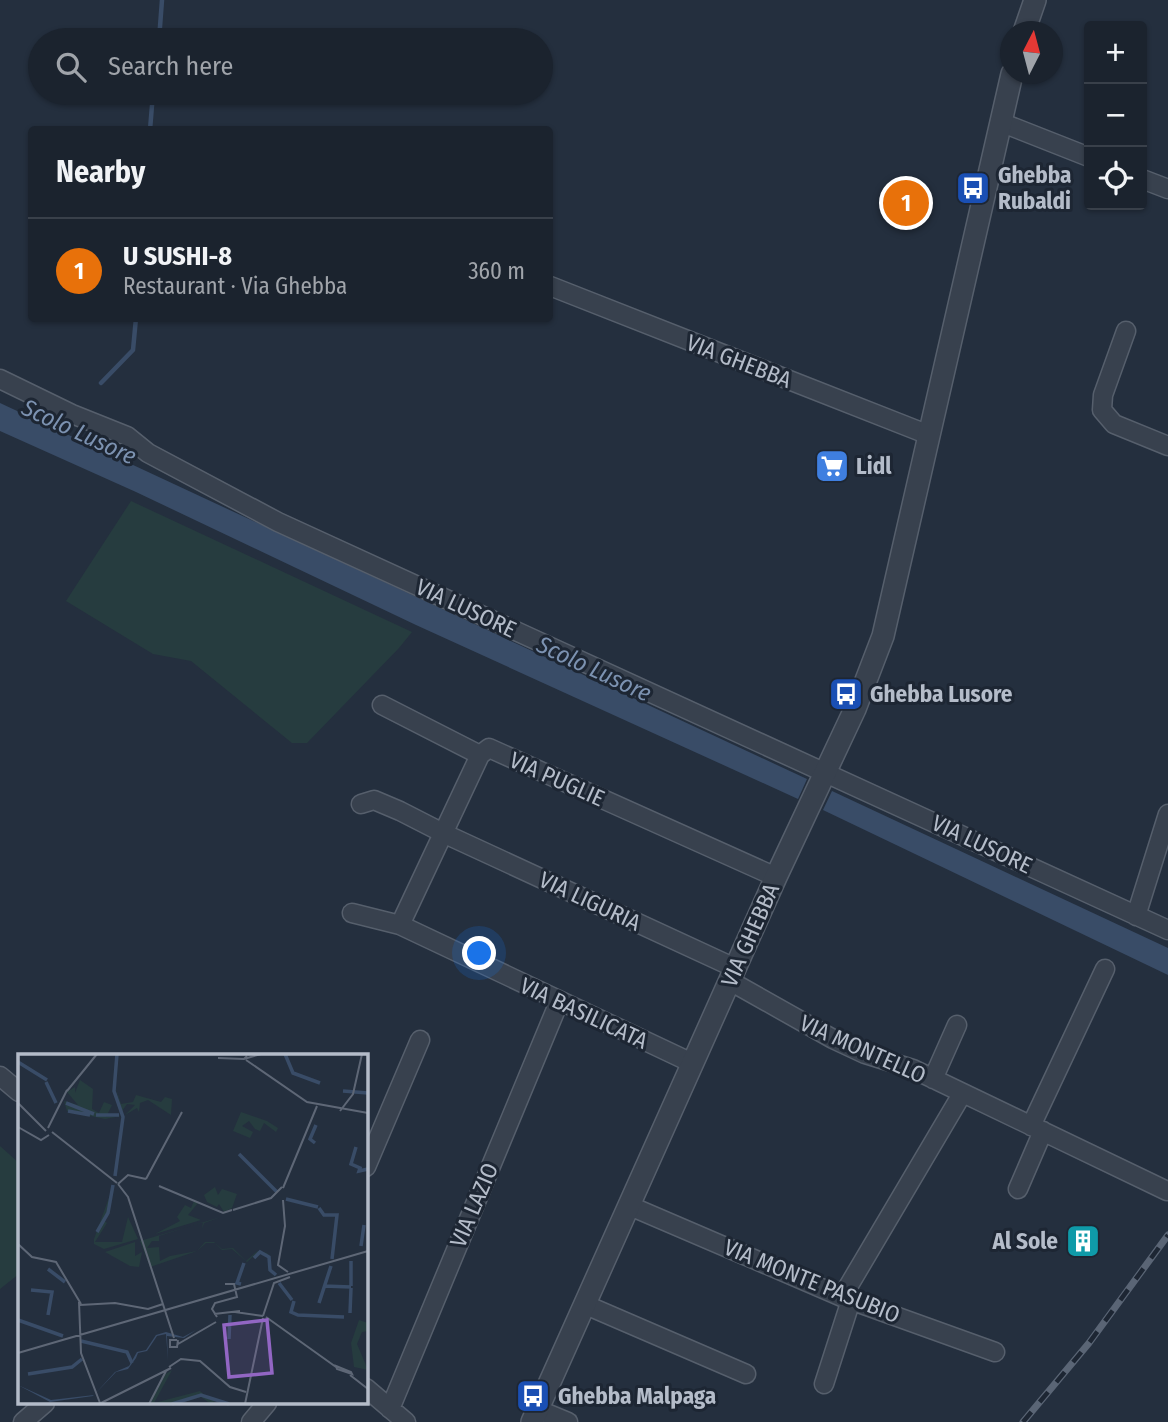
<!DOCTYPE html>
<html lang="en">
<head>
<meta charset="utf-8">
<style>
	:root { --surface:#1b232e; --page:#242b36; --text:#f1f3f6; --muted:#a0a4aa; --line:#39404a; --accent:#8ab4f8 }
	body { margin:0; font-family:"Fira Sans Condensed",sans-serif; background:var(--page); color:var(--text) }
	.controls { position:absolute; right:21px; top:21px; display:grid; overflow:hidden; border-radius:7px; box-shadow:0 2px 5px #0004 }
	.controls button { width:63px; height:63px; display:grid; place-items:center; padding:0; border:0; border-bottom:2px solid var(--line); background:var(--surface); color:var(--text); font:35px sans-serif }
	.compass { position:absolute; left:1000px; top:21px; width:63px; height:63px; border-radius:50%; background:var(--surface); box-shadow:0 2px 5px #0004; rotate:6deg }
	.you { position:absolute; left:480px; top:954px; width:24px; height:24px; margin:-18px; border:5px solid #fff; border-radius:50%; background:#1a73e8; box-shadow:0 0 0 10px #1a73e833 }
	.badge { display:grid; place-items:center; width:46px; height:46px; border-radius:50%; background:var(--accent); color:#fff; font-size:23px; font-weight:700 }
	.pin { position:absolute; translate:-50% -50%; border:4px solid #fff; box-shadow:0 2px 7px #0006 }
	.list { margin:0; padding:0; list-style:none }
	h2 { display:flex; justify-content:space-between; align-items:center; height:91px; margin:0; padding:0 28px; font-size:30px }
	h2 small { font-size:23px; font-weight:400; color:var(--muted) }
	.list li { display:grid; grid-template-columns:46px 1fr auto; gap:21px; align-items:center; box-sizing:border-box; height:105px; padding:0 28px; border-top:2px solid var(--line) }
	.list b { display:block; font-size:26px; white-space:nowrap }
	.list p { margin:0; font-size:23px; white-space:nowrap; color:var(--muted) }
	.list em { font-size:23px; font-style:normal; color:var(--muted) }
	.icon { flex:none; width:38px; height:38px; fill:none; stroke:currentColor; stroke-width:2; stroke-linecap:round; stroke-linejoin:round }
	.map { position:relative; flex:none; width:1168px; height:1422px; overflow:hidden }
	.search { position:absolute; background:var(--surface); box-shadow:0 2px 5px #0004; left:28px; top:28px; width:525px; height:77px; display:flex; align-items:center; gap:18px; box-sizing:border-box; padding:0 24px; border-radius:38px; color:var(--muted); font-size:26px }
	.panel { position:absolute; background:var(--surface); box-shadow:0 2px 5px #0004; left:28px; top:126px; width:525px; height:196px; border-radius:7px }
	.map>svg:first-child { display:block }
	.green { fill:#263c3f }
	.water { fill:#394c67 }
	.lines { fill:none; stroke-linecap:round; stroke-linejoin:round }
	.stream { stroke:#394c67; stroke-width:4.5 }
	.minor-casing { stroke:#565f6c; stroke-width:21 }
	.tertiary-casing { stroke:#565f6c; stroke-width:24 }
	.minor { stroke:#38414e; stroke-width:18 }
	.tertiary { stroke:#38414e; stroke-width:21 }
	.rail-casing { stroke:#5a6575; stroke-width:7 }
	.rail { stroke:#1d2633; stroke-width:4.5; stroke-dasharray:13; stroke-linecap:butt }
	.labels { text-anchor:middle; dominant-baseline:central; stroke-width:6; stroke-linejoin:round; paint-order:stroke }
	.poi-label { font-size:23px; font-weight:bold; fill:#b4bcc9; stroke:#1d2633; text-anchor:start }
	.street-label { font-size:23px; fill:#b4bcc9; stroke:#1d2633 }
	.water-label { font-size:24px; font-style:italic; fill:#7c92b1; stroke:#1d2633 }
	.inset-river { fill:none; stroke:#394c67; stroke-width:3.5 }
	.inset-road { fill:none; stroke:#5e6776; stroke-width:2 }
	.view { fill:#9266c3; fill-opacity:0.15; stroke:#9266c3; stroke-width:3.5 }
	.inset-edge { fill:none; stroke:#b4bcc9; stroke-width:3.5 }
</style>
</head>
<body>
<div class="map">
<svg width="1168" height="1422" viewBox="0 0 1168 1422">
	<rect width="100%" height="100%" fill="#242f3e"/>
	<path class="green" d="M 131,501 L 412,632 L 399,648 L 307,743 L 292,743 L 191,661 L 153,654 L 66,601 Z
		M 0,1146 L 19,1163 L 19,1274 L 0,1289 Z"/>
	<path class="water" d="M 0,403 L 807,779 L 798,799 L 416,625 L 136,492 L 0,431 Z
		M 832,791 L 1168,948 L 1168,975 L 823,810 Z"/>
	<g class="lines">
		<path class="stream" d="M 159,40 L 162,0
			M 150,130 L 153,93
			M 101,383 L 133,350 L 136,318"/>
		<g class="minor-casing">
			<path id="minor" d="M 1000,122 L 1089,157
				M 1142,179 L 1168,189
				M 550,286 L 929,435
				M 1126,331 L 1103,395 L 1102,410 L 1114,424 L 1168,446
				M 0,379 L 72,414 L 127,436 L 148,453 L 278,522 L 1168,930
				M 382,705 L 480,755
				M 361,804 L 374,800 L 400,811 L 445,834 L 735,968
				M 352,913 L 400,925 L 480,755 L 489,748 L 776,877
				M 1136,916 L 1168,814
				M 400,925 L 692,1063
				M 730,981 L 833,1039 L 865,1054 L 913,1069 L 1167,1191
				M 0,1076 L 19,1092
				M 933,1079 L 957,1025
				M 1031,1126 L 1105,969
				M 366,1167 L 420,1040
				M 1018,1189 L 1043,1131
				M 630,1206 L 842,1297 L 995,1352
				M 842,1297 L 962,1094
				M 586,1305 L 746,1374
				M 824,1384 L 851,1300
				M 366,1388 L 406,1422
				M 390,1409 L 559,1002
				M 539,1410 L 568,1422
				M 23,1422 L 45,1403
				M 251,1422 L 267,1403"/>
		</g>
		<g class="tertiary-casing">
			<path id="tertiary" d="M 1024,32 L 1035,0
				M 532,1422 L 776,877 L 855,709 L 883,636 L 1012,74"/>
		</g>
		<use href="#minor" class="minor"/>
		<use href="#tertiary" class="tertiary"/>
		<g class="rail-casing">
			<path id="rail" d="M 1023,1422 L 1089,1343 L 1168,1235"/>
		</g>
		<use href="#rail" class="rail"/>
	</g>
	<defs>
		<g id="bus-square" transform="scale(1.75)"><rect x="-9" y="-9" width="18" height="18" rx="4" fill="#1a4fb4" stroke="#1d2633"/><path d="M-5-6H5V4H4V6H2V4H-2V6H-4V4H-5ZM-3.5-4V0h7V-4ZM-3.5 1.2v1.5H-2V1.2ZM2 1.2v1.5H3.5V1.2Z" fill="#fff"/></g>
		<g id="supermarket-square" transform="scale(1.75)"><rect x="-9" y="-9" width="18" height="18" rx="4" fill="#3f7fe0" stroke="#1d2633"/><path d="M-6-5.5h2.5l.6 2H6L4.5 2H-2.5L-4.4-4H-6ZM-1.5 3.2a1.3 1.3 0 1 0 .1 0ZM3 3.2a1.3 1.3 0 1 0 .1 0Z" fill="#fff"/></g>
		<g id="building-square" transform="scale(1.75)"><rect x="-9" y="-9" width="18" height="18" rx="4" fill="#0f9aa8" stroke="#1d2633"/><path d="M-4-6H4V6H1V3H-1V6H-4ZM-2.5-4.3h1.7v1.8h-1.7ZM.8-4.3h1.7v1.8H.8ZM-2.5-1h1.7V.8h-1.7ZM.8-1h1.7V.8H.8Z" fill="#fff"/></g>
	</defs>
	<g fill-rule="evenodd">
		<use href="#bus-square" x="973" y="188"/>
		<use href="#supermarket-square" x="832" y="466"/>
		<use href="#bus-square" x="846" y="694"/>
		<use href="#building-square" x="1083" y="1241"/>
		<use href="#bus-square" x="533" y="1396"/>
	</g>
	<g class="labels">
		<g class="poi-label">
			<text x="998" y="175">Ghebba<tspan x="998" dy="26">Rubaldi</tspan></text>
			<text x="856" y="466">Lidl</text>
			<text x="870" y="694">Ghebba Lusore</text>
			<text x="1058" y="1241" text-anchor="end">Al Sole</text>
			<text x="558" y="1396">Ghebba Malpaga</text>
		</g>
		<g class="street-label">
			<text transform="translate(739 361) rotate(21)">VIA GHEBBA</text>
			<text transform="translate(466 608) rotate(25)">VIA LUSORE</text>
			<text transform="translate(557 779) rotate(24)">VIA PUGLIE</text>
			<text transform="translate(982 844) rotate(25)">VIA LUSORE</text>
			<text transform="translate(590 901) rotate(25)">VIA LIGURIA</text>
			<text transform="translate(750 935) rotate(-66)">VIA GHEBBA</text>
			<text transform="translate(584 1013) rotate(25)">VIA BASILICATA</text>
			<text transform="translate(863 1049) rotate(24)">VIA MONTELLO</text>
			<text transform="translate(474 1205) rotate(-67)">VIA LAZIO</text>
			<text transform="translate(812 1281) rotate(22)">VIA MONTE PASUBIO</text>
		</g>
		<g class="water-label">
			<text transform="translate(79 432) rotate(25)">Scolo Lusore</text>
			<text transform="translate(594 669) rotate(25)">Scolo Lusore</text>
		</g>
	</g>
	<g transform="translate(18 1054)">
		<rect width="350" height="350" fill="#242f3e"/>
		<path d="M 62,26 L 75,35 L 74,55 L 81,59 L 86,48 L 94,51 L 88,63 L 103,62 L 87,65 L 49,57 L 46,47 L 60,51 L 49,38 L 57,33 L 57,39 ZM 97,31 L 103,50 L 115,48 L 118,41 L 143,48 L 147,43 L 154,45 L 153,61 L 130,46 L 122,49 L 121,58 L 119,54 L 107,61 L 117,51 L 109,50 L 104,57 ZM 223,58 L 249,67 L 260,74 L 258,78 L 246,69 L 242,77 L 237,75 L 231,67 L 224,72 L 235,78 L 232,84 L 215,77 ZM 197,133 L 200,141 L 204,135 L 219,140 L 214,154 L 206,158 L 201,150 L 199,153 L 189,148 L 186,141 ZM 93,138 L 91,152 L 86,167 L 89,169 L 77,188 L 104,188 L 110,163 L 120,185 L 86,195 L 76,190 L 76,185 ZM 176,147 L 180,149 L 170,161 L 183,166 L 137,180 L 162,167 L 159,163 L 167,151 L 173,154 ZM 203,163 L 186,169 L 184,175 L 185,168 L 141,182 L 141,187 L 134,187 L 129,194 L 141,193 L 142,207 L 152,202 L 179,197 L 187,188 L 196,188 L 204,195 L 215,194 L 228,207 L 237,199 L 240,197 L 249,199 L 253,204 L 241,197 L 229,208 L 214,195 L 204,196 L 197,189 L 188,189 L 179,197 L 132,213 L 122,187 ZM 117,188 L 117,202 L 124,198 L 121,213 L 112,212 L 87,198 ZM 341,266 L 350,269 L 350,277 L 344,278 L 339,290 L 350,316 L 336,313 L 333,289 ZM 154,316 L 136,349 L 182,337 L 191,345 L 204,346 L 212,350 L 198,346 L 193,350 L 183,343 L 159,350 L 132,350 L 146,321 Z" fill="#263c3f"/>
		<path d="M 178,276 L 166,284 L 149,282 L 150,307 L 148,280 L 139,282 L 129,297 L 120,299 L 118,304 L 110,315 L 98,318 L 75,342 L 32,348 L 0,331 L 33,346 L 76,341 L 97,318 L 111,312 L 119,298 L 128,296 L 138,281 L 148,278 L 165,283 Z" fill="#394c67"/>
		<path class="inset-river" d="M 267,0 L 275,19 L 302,29M 0,8 L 29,26M 28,28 L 38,49M 325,37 L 350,39M 48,49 L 76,60M 50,57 L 72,61M 78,61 L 101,61M 297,89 L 292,85 L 298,71M 338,93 L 333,110 L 342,114 L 341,117 L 350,115M 221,100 L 259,138M 97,122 L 105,63 L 96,37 L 99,0M 268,145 L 300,153M 301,154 L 306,161 L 319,161 L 314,205M 79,178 L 90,159 L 95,131M 343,192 L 346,171M 236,204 L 242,198 L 251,203 L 252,216 L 258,221M 30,215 L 47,228M 261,229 L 274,246M 223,230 L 219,229 L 226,209M 306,232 L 333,233M 333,232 L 333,207M 13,236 L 34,238 L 30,261M 276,247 L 273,258 L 280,261 L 326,263M 301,249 L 313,212M 332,259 L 333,234M 0,266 L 45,282M 211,285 L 212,261M 63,287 L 109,298 L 114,309M 10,320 L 54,313 L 64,305M 154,350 L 183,341 L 211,350"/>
		<path class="inset-road" d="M 229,2 L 226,5 L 243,0M 200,4 L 226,5M 228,6 L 289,48 L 350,59M 49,37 L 79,0M 0,49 L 28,77M 322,57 L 335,40 L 344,0M 0,73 L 23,86 L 31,81M 30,74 L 49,36M 34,78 L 99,129M 128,125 L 164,58M 100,130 L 110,121 L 128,125M 100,130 L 110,143 L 156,284M 141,132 L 205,159 L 214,156M 265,134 L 299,52M 265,146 L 267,172 L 260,211 L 270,218M 215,156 L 253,144 L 264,133M 0,190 L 14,203 L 38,208 L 63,250M 61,248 L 63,299 L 82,349M 62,251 L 97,249 L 130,255 L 145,250M 217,258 L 245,262M 196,260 L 222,257M 245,262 L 256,229 L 272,223M 199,263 L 194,255 L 197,249 L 219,243 L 216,230 L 207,230M 248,263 L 318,313M 159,286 L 152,286 L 152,293 L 159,293 L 160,286M 160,290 L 198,268M 0,299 L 350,197M 318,312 L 333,318 L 334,320 L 319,315 ZM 151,313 L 163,305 L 182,307 L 212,333 L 228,338M 332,321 L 350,335M 81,350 L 153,314 L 148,317M 131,350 L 148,317M 227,350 L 245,264"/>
		<path class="view" d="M 249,266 L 254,319 L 211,323 L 206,271 Z"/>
		<rect width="350" height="350" class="inset-edge"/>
	</g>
</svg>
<div class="controls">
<button>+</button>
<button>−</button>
<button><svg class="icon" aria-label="locate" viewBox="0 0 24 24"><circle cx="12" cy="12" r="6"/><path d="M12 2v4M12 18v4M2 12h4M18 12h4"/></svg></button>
</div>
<svg class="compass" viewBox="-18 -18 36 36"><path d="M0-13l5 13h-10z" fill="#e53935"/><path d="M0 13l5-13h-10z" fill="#a0a4aa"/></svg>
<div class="you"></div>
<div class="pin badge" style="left:906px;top:203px;background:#e8710a">1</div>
<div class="search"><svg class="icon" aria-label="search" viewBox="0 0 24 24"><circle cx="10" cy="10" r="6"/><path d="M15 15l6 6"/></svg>Search here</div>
<section class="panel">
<h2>Nearby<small></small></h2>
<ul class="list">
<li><span class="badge" style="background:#e8710a">1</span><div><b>U SUSHI-8</b><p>Restaurant · Via Ghebba</p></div><em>360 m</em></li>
</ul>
</section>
</div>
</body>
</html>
